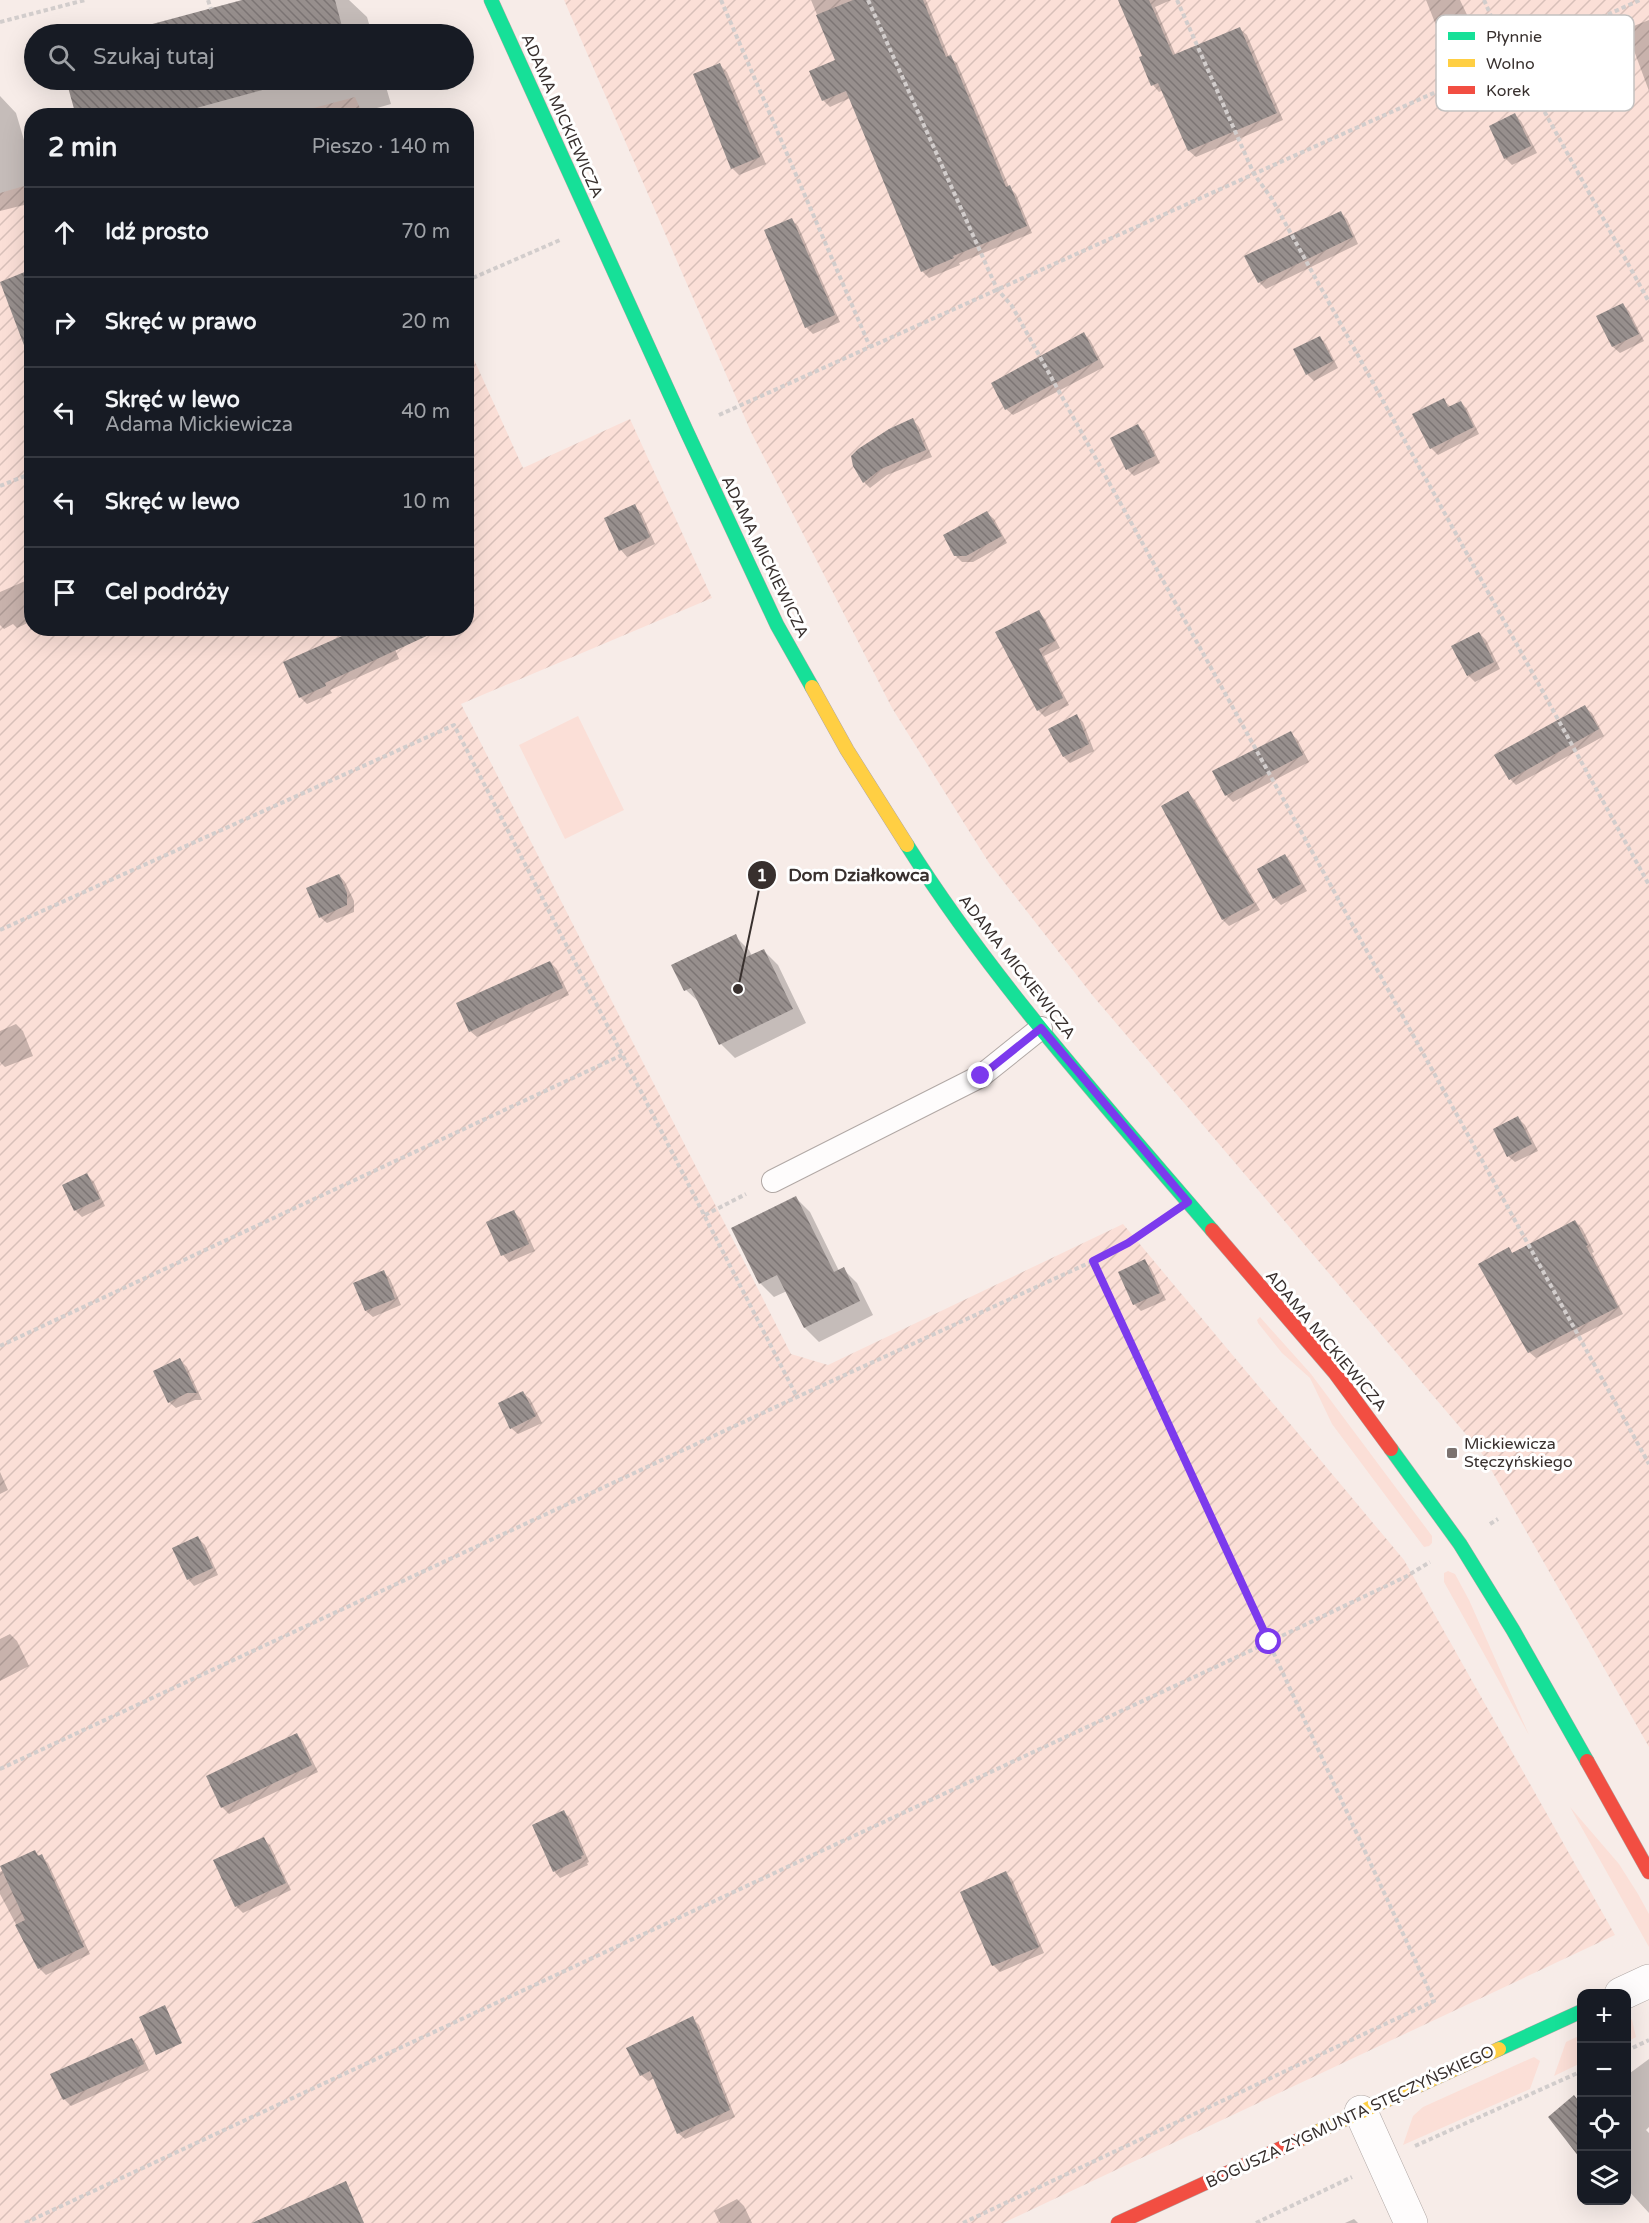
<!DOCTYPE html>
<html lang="pl">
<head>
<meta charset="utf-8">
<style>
	:root { --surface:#171b24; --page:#242831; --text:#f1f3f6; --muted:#9ea1a6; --line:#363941 }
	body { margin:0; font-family:"Varela Round",sans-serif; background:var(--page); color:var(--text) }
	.controls { position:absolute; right:18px; bottom:18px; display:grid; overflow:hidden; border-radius:12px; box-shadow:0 6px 24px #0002 }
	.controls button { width:54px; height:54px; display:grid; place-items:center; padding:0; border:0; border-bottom:2px solid var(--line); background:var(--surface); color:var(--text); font:30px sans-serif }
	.stop { position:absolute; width:18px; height:18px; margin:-14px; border:4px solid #7c3aed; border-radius:50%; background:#fff }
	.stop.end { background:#7c3aed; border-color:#fff; box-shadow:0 2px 6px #0008 }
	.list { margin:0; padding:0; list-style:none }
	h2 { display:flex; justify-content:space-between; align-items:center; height:78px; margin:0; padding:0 24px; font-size:26px }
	h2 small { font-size:20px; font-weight:400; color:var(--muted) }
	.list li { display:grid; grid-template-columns:39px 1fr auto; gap:18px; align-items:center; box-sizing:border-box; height:90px; padding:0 24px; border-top:2px solid var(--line) }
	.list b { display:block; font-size:22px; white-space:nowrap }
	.list p { margin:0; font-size:20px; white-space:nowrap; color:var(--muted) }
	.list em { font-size:20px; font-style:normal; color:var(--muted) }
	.icon { flex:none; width:33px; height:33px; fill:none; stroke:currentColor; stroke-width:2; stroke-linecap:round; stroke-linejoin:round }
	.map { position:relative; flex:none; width:1649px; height:2223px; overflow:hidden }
	.search { position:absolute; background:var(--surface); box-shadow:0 6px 24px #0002; left:24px; top:24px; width:450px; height:66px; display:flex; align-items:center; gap:15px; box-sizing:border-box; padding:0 21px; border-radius:33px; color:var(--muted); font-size:22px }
	.panel { position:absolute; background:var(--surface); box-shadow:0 6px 24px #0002; left:24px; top:108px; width:450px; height:528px; border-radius:24px }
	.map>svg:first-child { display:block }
	.grass { fill:#fbdfd7 }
	.garden { fill:url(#garden-furrows) }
	.shadow { fill:#0003 }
	.building { fill:url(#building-back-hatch) }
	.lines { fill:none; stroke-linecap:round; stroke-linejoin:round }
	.lane-casing { stroke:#b1a8a5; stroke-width:24 }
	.street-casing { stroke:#b1a8a5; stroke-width:34 }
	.fast-casing { stroke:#b1a8a5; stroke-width:15 }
	.slow-casing { stroke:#b1a8a5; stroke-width:15 }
	.jam-casing { stroke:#b1a8a5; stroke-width:15 }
	.path { stroke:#d2cdcc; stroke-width:4; stroke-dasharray:4.5 3; stroke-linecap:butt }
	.lane { stroke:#fefcfc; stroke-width:22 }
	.street { stroke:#fefcfc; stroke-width:33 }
	.fast { stroke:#16e098; stroke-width:14 }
	.slow { stroke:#ffcf43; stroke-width:14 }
	.jam { stroke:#f24e42; stroke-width:14 }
	.route { stroke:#7c3aed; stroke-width:8 }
	.poi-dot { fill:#7b726f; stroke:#fff; stroke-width:2 }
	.labels { text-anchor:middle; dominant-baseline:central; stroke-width:6; stroke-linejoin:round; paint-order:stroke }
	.street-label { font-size:16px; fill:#38302e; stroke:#fff }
	.poi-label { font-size:16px; fill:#38302e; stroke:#fff; text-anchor:start }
	.key { fill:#fff; stroke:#c3c1c0; stroke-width:1.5 }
	.key-label { font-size:16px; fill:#38302e }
	.leader { fill:none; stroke:#38302e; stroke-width:2 }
	.callout-dot { fill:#38302e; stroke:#fff; stroke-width:2 }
	.mark-label { font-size:18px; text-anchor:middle; font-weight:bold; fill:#fff }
	.callout-label { font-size:18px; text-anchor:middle; font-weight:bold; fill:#38302e; stroke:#fff; stroke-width:6; stroke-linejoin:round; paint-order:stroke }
</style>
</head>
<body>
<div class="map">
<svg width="1649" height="2223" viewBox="0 0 1649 2223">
	<defs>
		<pattern id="garden-furrows" width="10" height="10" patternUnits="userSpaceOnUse" patternTransform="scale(1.5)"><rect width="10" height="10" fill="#fbdfd7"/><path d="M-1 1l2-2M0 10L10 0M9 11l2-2" fill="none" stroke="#d8c0b9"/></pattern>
		<pattern id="building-back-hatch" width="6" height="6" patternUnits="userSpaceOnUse" patternTransform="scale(1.5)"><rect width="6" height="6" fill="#978f8d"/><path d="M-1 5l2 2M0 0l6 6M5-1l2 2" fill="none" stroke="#7c7574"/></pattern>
	</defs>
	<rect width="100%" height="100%" fill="#f7ece8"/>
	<path class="grass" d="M 578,716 L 624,810 L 565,839 L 519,745 Z
		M 1260,1317 L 1311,1374 L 1432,1536 L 1432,1543 L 1429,1546 L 1424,1547 L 1332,1424 L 1310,1378 L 1282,1353 L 1258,1323 L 1257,1320 Z
		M 1448,1571 L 1455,1574 L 1469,1600 L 1529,1735 L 1444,1582 L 1444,1573 Z
		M 1570,1807 L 1619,1864 L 1638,1894 L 1649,1914 L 1649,1947 Z
		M 1626,2014 L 1632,2020 L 1636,2037 L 1627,2042 Z
		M 1581,2035 L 1581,2063 L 1554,2076 L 1566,2042 Z
		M 1534,2057 L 1540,2061 L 1530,2089 L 1403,2145 L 1413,2116 L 1423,2107 Z"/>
	<path class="garden" d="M 564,0 L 1649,0 L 1649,1747 L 1481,1452 L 1093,996 L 989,863 L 892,708 L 751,432 Z
		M 355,97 L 363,115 L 287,115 Z
		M 31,184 L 32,628 L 466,628 L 467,344 L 523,468 L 630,419 L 712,598 L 461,704 L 791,1354 L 828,1365 L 1123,1224 L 1404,1560 L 1615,1935 L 1003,2223 L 0,2223 L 0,193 Z"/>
	<path class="shadow" d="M 248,0 L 349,0 L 367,17 L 372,34 L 121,34 Z
		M 811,0 L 926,0 L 949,57 L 957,63 L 1009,187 L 1016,194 L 1032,233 L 959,263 L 960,265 L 929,278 L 922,271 L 850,98 L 830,107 L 823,100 L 811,72 L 836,61 Z
		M 1120,0 L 1171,0 L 1155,7 L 1176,56 L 1240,29 L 1247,35 L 1283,120 L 1196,157 L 1189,151 L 1163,90 L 1159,92 L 1153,85 L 1141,58 L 1143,57 Z
		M 1426,0 L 1460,0 L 1480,42 L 1452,54 L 1445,48 Z
		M 1649,20 L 1649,91 L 1626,29 Z
		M 720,65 L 727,72 L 766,164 L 739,175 L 732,168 Z
		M 67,80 L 384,80 L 391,104 L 349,116 L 77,116 Z
		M 0,96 L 16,113 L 32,167 L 32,203 L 0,211 Z
		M 1515,115 L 1521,121 L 1537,153 L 1512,165 L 1505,158 Z
		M 1341,213 L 1347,219 L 1358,244 L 1266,289 L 1259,282 Z
		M 792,220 L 798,226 L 840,322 L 813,334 L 806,327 Z
		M 1622,304 L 1629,311 L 1644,341 L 1620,353 L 1613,347 L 1598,316 Z
		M 1083,333 L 1090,340 L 1104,367 L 1013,415 L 1006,409 Z
		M 1319,337 L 1326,344 L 1338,368 L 1314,381 L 1307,374 Z
		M 1443,400 L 1451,407 L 1461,402 L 1467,409 L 1479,434 L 1438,455 L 1431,448 Z
		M 913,420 L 919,427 L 932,457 L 887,475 L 870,488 L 864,482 Z
		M 1138,426 L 1145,432 L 1160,463 L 1134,476 L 1128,470 L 1112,439 Z
		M 634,506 L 641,512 L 655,544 L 627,557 L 621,550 Z
		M 987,513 L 994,519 L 1007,543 L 973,562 L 962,562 L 955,555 Z
		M 32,578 L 32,621 L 17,628 L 13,624 L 4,629 L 0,625 L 0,592 Z
		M 1039,612 L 1045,619 L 1060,648 L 1044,656 L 1069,705 L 1045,717 L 1038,710 Z
		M 386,628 L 399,659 L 330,690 L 332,693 L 307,704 L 300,697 L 285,663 Z
		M 1479,633 L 1486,640 L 1500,669 L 1475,682 L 1468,675 Z
		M 1585,707 L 1592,713 L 1604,736 L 1516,785 L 1510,779 Z
		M 1077,716 L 1083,722 L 1094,751 L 1070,763 L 1064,757 Z
		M 1290,733 L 1297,739 L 1309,762 L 1233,802 L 1226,795 L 1214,772 Z
		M 1188,793 L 1195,800 L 1260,910 L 1229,926 L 1223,920 Z
		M 1285,855 L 1291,862 L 1307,891 L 1281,905 L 1274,898 L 1259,870 Z
		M 339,875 L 345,882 L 354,901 L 354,912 L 327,923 L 320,917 Z
		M 735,936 L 749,950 L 752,956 L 764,951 L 778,965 L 806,1023 L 735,1058 L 721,1044 L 701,1004 L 686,990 Z
		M 550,962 L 557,969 L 569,995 L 477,1037 L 470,1031 Z
		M 16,1024 L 23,1031 L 33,1056 L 5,1067 L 0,1062 L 0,1031 Z
		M 1518,1118 L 1525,1125 L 1538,1151 L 1515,1162 L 1508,1156 Z
		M 87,1175 L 94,1182 L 105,1206 L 82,1217 L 75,1210 Z
		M 796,1198 L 810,1212 L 839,1271 L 843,1269 L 857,1283 L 873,1315 L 819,1342 L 805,1328 L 787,1291 L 774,1297 L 760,1283 Z
		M 514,1212 L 521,1219 L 535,1251 L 509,1262 L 503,1255 L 488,1223 Z
		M 1575,1221 L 1582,1228 L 1594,1252 L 1592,1253 L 1623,1314 L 1536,1358 L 1529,1352 L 1509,1249 L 1513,1254 Z
		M 1145,1261 L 1151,1268 L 1166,1300 L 1141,1311 L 1134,1304 L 1120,1273 Z
		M 384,1272 L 390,1279 L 401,1305 L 373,1317 L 366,1311 Z
		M 180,1360 L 187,1367 L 202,1400 L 195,1400 L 176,1408 L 169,1402 Z
		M 523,1393 L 530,1399 L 542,1423 L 518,1434 L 511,1428 Z
		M 0,1472 L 8,1490 L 0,1494 Z
		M 198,1538 L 205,1545 L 218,1575 L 194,1586 L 188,1579 Z
		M 10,1634 L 17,1641 L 29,1666 L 0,1681 L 0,1639 Z
		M 297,1735 L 303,1741 L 318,1772 L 229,1814 L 222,1807 Z
		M 564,1812 L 571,1819 L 589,1862 L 587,1863 L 588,1865 L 560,1878 L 554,1871 Z
		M 263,1839 L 270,1845 L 291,1890 L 243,1913 L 236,1906 Z
		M 35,1852 L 48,1863 L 90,1954 L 46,1975 L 39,1968 L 0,1894 L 0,1872 Z
		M 1005,1872 L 1012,1879 L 1044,1953 L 1000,1972 L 993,1965 Z
		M 692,2018 L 699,2025 L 735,2117 L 685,2139 L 678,2133 L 655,2078 L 648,2081 L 641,2075 Z
		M 132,2039 L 138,2046 L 149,2070 L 71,2106 L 64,2099 Z
		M 1649,2059 L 1649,2127 L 1646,2130 L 1649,2133 L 1649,2213 L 1626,2188 L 1626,2076 Z
		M 1574,2097 L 1582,2105 L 1582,2157 L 1550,2117 Z
		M 737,2199 L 744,2206 L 752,2223 L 720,2223 L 714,2211 Z
		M 1354,2219 L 1358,2223 L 1345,2223 Z"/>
	<path class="building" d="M 242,0 L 335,0 L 344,34 L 115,34 Z
		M 853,0 L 923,0 L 946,57 L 951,55 L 1006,187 L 1010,185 L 1027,226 L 953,256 L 954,258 L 921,272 L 846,91 L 822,101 L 809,71 L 835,60 L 816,15 Z
		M 1118,0 L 1149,0 L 1173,55 L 1240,27 L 1277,113 L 1188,151 L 1158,83 L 1151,86 L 1139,57 L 1142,56 Z
		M 720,63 L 760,157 L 731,169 L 693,74 Z
		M 66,80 L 299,80 L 167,116 L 76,116 Z
		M 1515,113 L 1531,146 L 1504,159 L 1489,126 Z
		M 1341,211 L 1353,237 L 1258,283 L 1244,256 Z
		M 792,218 L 835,315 L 805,328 L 764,230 Z
		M 32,269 L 32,361 L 30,361 L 0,282 Z
		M 1623,303 L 1639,334 L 1612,347 L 1596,316 Z
		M 1084,332 L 1098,360 L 1005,410 L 991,383 Z
		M 1320,336 L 1333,361 L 1306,375 L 1293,349 Z
		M 1444,398 L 1448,407 L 1461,401 L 1474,427 L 1430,449 L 1412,414 Z
		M 913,418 L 926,450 L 881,469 L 863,483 L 853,466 L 851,456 L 858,449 L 889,429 Z
		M 1138,424 L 1155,456 L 1126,470 L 1110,438 Z
		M 635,504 L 650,537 L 619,551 L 604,518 Z
		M 987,511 L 1002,536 L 966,556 L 954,556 L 943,535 Z
		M 1039,610 L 1055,641 L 1039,649 L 1063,698 L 1037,711 L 995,632 Z
		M 360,628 L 444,628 L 325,683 L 326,686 L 299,698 L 283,662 Z
		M 1479,632 L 1494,662 L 1467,676 L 1451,646 Z
		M 1585,705 L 1599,729 L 1509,780 L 1494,755 Z
		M 1077,714 L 1089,744 L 1063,757 L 1048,729 Z
		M 1291,731 L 1303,755 L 1225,796 L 1212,771 Z
		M 1188,791 L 1254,903 L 1222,920 L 1161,806 Z
		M 1285,854 L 1301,884 L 1273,899 L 1257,869 Z
		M 339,874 L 347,893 L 347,905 L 319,918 L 306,888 Z
		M 736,934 L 746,957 L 764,949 L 793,1009 L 719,1045 L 691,988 L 684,991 L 671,965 Z
		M 550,961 L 563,988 L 469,1032 L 456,1003 Z
		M 1518,1116 L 1532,1144 L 1507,1157 L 1493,1129 Z
		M 87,1173 L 100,1199 L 74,1211 L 62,1185 Z
		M 796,1196 L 834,1272 L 844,1267 L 860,1301 L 804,1328 L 777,1275 L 759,1284 L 731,1228 Z
		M 514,1210 L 529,1244 L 501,1256 L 486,1222 Z
		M 1575,1220 L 1588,1245 L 1586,1246 L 1618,1307 L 1528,1353 L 1478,1264 L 1509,1247 L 1512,1253 Z
		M 1145,1259 L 1160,1293 L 1133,1305 L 1118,1272 Z
		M 384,1270 L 395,1299 L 365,1311 L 353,1283 Z
		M 180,1358 L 197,1393 L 187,1393 L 168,1403 L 153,1371 Z
		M 523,1391 L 536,1416 L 510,1429 L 498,1403 Z
		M 198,1536 L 213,1568 L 187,1580 L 172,1548 Z
		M 297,1733 L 312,1765 L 221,1808 L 206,1776 Z
		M 564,1810 L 584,1855 L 581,1856 L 582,1858 L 553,1872 L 532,1825 Z
		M 264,1837 L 286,1883 L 235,1907 L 213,1860 Z
		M 35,1850 L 38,1856 L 42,1854 L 84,1947 L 38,1969 L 15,1925 L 25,1920 L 0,1866 Z
		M 1006,1871 L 1039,1947 L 992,1966 L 960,1892 Z
		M 165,2005 L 182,2043 L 156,2055 L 139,2017 Z
		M 693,2016 L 730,2110 L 677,2134 L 650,2071 L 640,2076 L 626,2048 Z
		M 132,2038 L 144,2064 L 63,2100 L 50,2074 Z
		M 1574,2095 L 1581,2104 L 1581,2156 L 1579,2157 L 1548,2117 Z
		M 346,2181 L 364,2223 L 252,2223 Z"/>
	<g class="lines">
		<g class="lane-casing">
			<path id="lane" d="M 773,1181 L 981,1076 L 1041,1028"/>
		</g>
		<g class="street-casing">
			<path id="street" d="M 1621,1994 L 1649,1981
				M 1361,2112 L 1411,2223"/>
		</g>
		<g class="fast-casing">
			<path id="fast" d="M 491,0 L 686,430 L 777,625 L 812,687
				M 907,845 C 994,983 1106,1106 1212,1230
				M 1391,1449 L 1460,1544 L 1513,1630 L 1587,1761
				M 1499,2049 L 1582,2011"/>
		</g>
		<g class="slow-casing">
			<path id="slow" d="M 812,687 L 847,750 L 907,845
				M 1299,2140 L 1499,2049"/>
		</g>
		<g class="jam-casing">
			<path id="jam" d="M 1212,1230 L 1335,1373 L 1391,1449
				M 1587,1761 L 1649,1872
				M 1118,2223 L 1299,2140"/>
		</g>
		<path class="path" d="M 208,0 L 211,9
			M 721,0 L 870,347
			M 868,0 L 997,289 L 1012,306 L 1649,1464
			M 1177,0 L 1254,174 L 1272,199 L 1649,885
			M 1484,0 L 1510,59 L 1537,98 L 1649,302
			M 0,22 L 85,0
			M 466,281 L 560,240
			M 719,415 L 1640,0
			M 0,486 L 32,473
			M 0,930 L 454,725 L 797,1397
			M 705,1215 L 746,1194
			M 0,1346 L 622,1055
			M 1490,1524 L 1498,1519
			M 0,1769 L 797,1397 L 1093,1261 L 1128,1243 L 1161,1222
			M 1626,2051 L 1649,2040
			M 1415,2146 L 1582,2071
			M 25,2223 L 1269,1642 L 1407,1576 L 1430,1562
			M 963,2223 L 1434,2001 L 1093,1261
			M 1256,2223 L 1352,2177"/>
		<use href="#lane" class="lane"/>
		<use href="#street" class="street"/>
		<use href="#fast" class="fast"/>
		<use href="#slow" class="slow"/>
		<use href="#jam" class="jam"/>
	</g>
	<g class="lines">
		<path class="route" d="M 981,1076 L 1041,1028 L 1188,1202 L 1128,1243 L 1093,1261 L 1269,1642"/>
	</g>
	<rect class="poi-dot" x="1446" y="1447" width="12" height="12" rx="3"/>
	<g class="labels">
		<g class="street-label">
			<text transform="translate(562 116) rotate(66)">ADAMA MICKIEWICZA</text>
			<text transform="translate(765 557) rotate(64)">ADAMA MICKIEWICZA</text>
			<text transform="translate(1017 967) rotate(52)">ADAMA MICKIEWICZA</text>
			<text transform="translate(1326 1341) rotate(50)">ADAMA MICKIEWICZA</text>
			<text transform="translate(1350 2117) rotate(-25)">BOGUSZA ZYGMUNTA STĘCZYŃSKIEGO</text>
		</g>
		<g class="poi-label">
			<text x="1464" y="1444">Mickiewicza<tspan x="1464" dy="18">Stęczyńskiego</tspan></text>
		</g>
	</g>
	<rect x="1436" y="15" width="198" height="96" rx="9" class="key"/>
	<rect x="1448" y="32" width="27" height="8" fill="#16e098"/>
	<rect x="1448" y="59" width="27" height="8" fill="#ffcf43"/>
	<rect x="1448" y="86" width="27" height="8" fill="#f24e42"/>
	<g class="key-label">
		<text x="1486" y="42">Płynnie</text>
		<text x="1486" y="69">Wolno</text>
		<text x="1486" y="96">Korek</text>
	</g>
	<path class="leader" d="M738 989L762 875"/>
	<g class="callout-dot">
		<circle cx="738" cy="989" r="6"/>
		<circle cx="762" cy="875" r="15"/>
	</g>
	<g class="mark-label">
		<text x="762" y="881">1</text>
	</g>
	<g class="callout-label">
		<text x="859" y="881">Dom Działkowca</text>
	</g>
</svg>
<div class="controls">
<button>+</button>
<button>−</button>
<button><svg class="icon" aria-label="locate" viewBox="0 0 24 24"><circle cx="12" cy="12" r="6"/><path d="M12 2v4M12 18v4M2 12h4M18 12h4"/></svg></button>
<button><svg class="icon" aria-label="layers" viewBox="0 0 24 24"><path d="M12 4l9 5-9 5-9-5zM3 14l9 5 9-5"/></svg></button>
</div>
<div class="stop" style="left:1269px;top:1642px"></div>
<div class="stop end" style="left:981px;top:1076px"></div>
<div class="search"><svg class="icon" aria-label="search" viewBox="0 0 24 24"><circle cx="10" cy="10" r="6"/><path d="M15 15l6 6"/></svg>Szukaj tutaj</div>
<section class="panel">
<h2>2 min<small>Pieszo · 140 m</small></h2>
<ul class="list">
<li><svg class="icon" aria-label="ahead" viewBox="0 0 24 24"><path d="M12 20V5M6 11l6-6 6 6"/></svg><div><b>Idź prosto</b></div><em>70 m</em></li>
<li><svg class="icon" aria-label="right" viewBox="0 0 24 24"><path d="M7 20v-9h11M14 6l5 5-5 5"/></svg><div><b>Skręć w prawo</b></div><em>20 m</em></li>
<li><svg class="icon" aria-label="left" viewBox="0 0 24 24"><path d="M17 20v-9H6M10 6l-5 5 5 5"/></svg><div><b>Skręć w lewo</b><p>Adama Mickiewicza</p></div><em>40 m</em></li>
<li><svg class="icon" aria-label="left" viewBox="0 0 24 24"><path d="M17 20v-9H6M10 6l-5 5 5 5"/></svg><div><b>Skręć w lewo</b></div><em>10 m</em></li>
<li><svg class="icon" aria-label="arrive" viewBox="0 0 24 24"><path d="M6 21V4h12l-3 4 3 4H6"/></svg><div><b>Cel podróży</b></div></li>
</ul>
</section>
</div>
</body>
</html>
